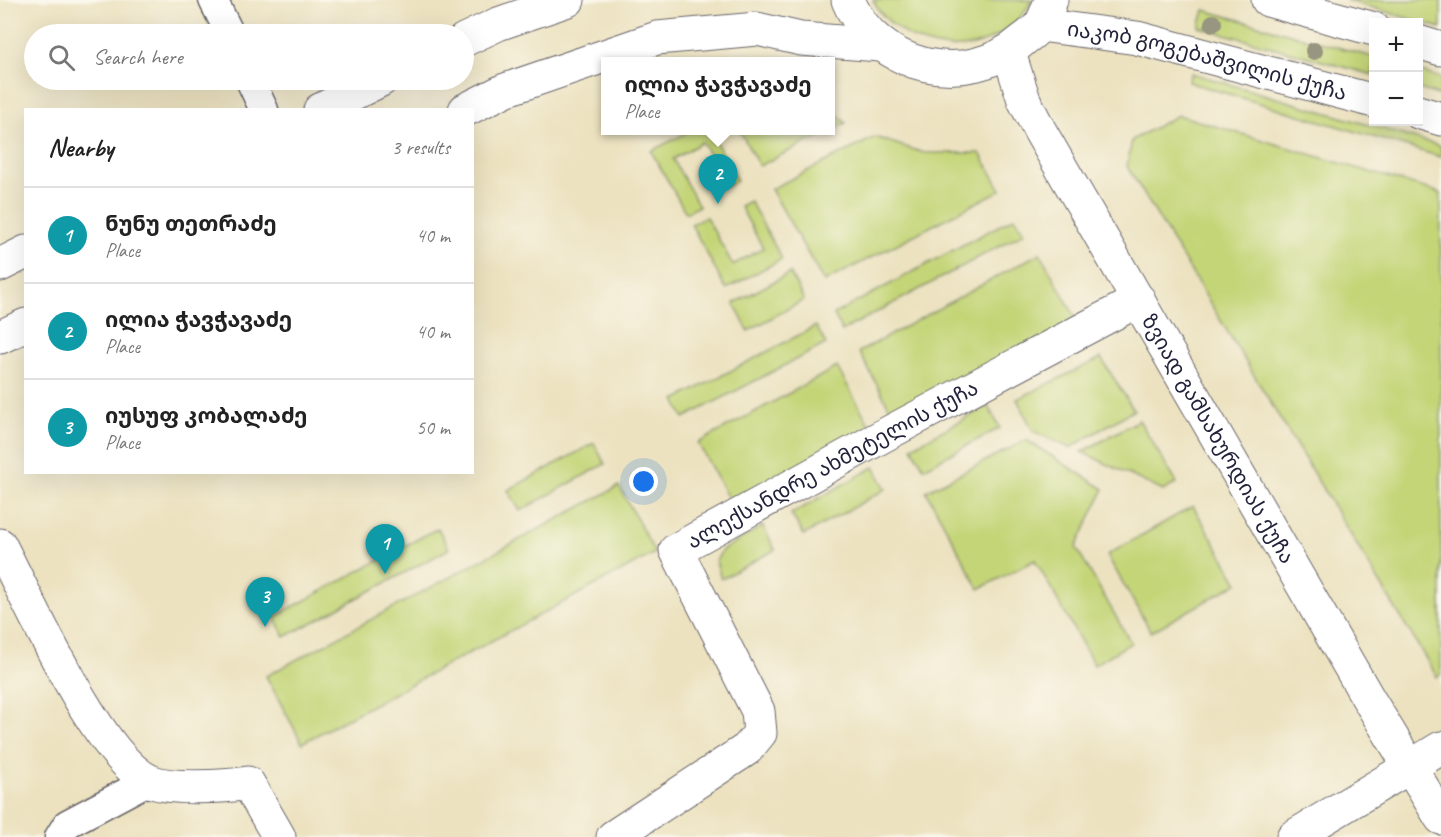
<!DOCTYPE html>
<html lang="en">
<head>
<meta charset="utf-8">
<style>
	:root { --surface:#fff; --page:#f2f2f2; --text:#222; --muted:#767676; --line:#e0e0e0; --accent:#d93025 }
	body { margin:0; font-family:Caveat,"Noto Sans Georgian",sans-serif; background:var(--page); color:var(--text) }
	.controls { position:absolute; right:18px; top:18px; display:grid; overflow:hidden; border-radius:0px; box-shadow:0 6px 24px #0002 }
	.controls button { width:54px; height:54px; display:grid; place-items:center; padding:0; border:0; border-bottom:2px solid var(--line); background:var(--surface); color:var(--text); font:30px sans-serif }
	.you { position:absolute; left:644px; top:482px; width:21px; height:21px; margin:-15px; border:4px solid #fff; border-radius:50%; background:#1a73e8; box-shadow:0 0 0 9px #1a73e833 }
	.badge { display:grid; place-items:center; width:39px; height:39px; border-radius:50%; background:var(--accent); color:#fff; font-size:20px; font-weight:700 }
	.pin { position:absolute; translate:-50% -50px; filter:drop-shadow(0 2px 3px #0008) }
	.pin::after { content:''; position:absolute; top:32px; width:21px; height:18px; background:inherit; clip-path:polygon(0 0,100% 0,50% 100%) }
	.popup { position:absolute; left:601px; top:57px; width:234px; height:78px; box-sizing:border-box; display:grid; place-content:center; border-radius:0px; background:var(--surface); filter:drop-shadow(0 2px 4px #0005); font-size:20px; white-space:nowrap; color:var(--muted) }
	.popup b { font-size:22px; color:var(--text) }
	.popup::after { content:''; position:absolute; left:50%; top:100%; margin-left:-12px; border:12px solid transparent; border-top-color:var(--surface) }
	.list { margin:0; padding:0; list-style:none }
	h2 { display:flex; justify-content:space-between; align-items:center; height:78px; margin:0; padding:0 24px; font-size:26px }
	h2 small { font-size:20px; font-weight:400; color:var(--muted) }
	.list li { display:grid; grid-template-columns:39px 1fr auto; gap:18px; align-items:center; box-sizing:border-box; height:96px; padding:0 24px; border-top:2px solid var(--line) }
	.list b { display:block; font-size:22px; white-space:nowrap }
	.list p { margin:0; font-size:20px; white-space:nowrap; color:var(--muted) }
	.list em { font-size:20px; font-style:normal; color:var(--muted) }
	.icon { flex:none; width:33px; height:33px; fill:none; stroke:currentColor; stroke-width:2; stroke-linecap:round; stroke-linejoin:round }
	.map { position:relative; flex:none; width:1441px; height:837px; overflow:hidden }
	.search { position:absolute; background:var(--surface); box-shadow:0 6px 24px #0002; left:24px; top:24px; width:450px; height:66px; display:flex; align-items:center; gap:15px; box-sizing:border-box; padding:0 21px; border-radius:33px; color:var(--muted); font-size:22px }
	.panel { position:absolute; background:var(--surface); box-shadow:0 6px 24px #0002; left:24px; top:108px; width:450px; height:366px; border-radius:0px }
	.map>svg:first-child { display:block }
	.green { fill:#c4d578; stroke:#737c5a; stroke-width:1.5 }
	.lines { fill:none; stroke-linecap:round; stroke-linejoin:round }
	.lane-casing { stroke:#69656a; stroke-width:31 }
	.street-casing { stroke:#69656a; stroke-width:35 }
	.secondary-casing { stroke:#69656a; stroke-width:35 }
	.lane { stroke:#fff; stroke-width:28 }
	.street { stroke:#fff; stroke-width:33 }
	.secondary { stroke:#fff; stroke-width:33 }
	.tree { fill:#989681 }
	.labels { text-anchor:middle; dominant-baseline:central; stroke-width:6; stroke-linejoin:round; paint-order:stroke }
	.street-label { font-size:21px; fill:#22223b; stroke:#fbf7ec }
</style>
</head>
<body>
<div class="map">
<svg width="1441" height="837" viewBox="0 0 1441 837">
	<rect width="100%" height="100%" fill="#fbf7ec"/>
	<filter id="ink" filterUnits="userSpaceOnUse"><feTurbulence type="fractalNoise" baseFrequency=".0167" numOctaves="2"/><feDisplacementMap in="SourceGraphic" scale="12" xChannelSelector="R" yChannelSelector="G"/><feConvolveMatrix kernelMatrix="1 2 1 2 8 2 1 2 1" color-interpolation-filters="sRGB"/></filter>
	<filter id="wash" filterUnits="userSpaceOnUse"><feTurbulence type="fractalNoise" baseFrequency=".008" numOctaves="4" result="noise"/><feDisplacementMap in="SourceGraphic" scale="24" xChannelSelector="R" yChannelSelector="G"/><feGaussianBlur stdDeviation="1.35" result="paint"/><feColorMatrix in="noise" values="0 0 0 0 0 0 0 0 0 0 0 0 0 0 0 0 0 1.4 0 .05"/><feComposite in="paint" operator="in"/></filter>
	<g filter="url(#wash)">
		<rect width="100%" height="100%" fill="#ece2c0"/>
		<path class="green" d="M 873,0 L 1032,0 C 1006,49 941,63 897,28 C 887,20 878,12 873,0 Z
			M 1346,0 L 1441,0 L 1441,28 Z
			M 1204,10 L 1373,57 L 1373,75 L 1199,27 Z
			M 1418,71 L 1441,78 L 1441,96 L 1419,89 Z
			M 1191,73 L 1441,146 L 1441,157 L 1188,82 Z
			M 831,108 L 846,123 L 759,166 L 740,131 L 831,130 Z
			M 1178,115 L 1441,193 L 1441,674 L 1437,677 L 1127,166 L 1132,140 Z
			M 690,131 L 710,131 L 737,181 L 727,186 L 702,142 L 673,159 L 699,206 L 686,213 L 651,151 Z
			M 875,137 L 924,153 L 980,153 L 1001,190 L 824,282 L 771,189 Z
			M 750,201 L 782,259 L 726,289 L 691,224 L 706,217 L 733,265 L 763,248 L 740,206 Z
			M 1015,217 L 1024,233 L 842,331 L 834,314 Z
			M 1040,253 L 1078,322 L 897,421 L 859,352 Z
			M 790,273 L 804,300 L 748,331 L 734,303 Z
			M 816,326 L 826,344 L 684,418 L 675,400 Z
			M 1101,358 L 1134,410 L 1070,448 L 1033,431 L 1017,399 Z
			M 837,367 L 874,433 L 734,509 L 698,443 Z
			M 988,406 L 1000,428 L 924,468 L 912,447 Z
			M 1139,420 L 1177,483 L 1163,491 L 1082,452 Z
			M 1026,440 L 1104,489 L 1076,547 L 1131,643 L 1094,665 L 1035,560 L 979,589 L 926,491 Z
			M 594,443 L 605,464 L 520,511 L 508,490 Z
			M 874,467 L 886,489 L 804,535 L 791,514 Z
			M 619,486 L 655,553 L 302,743 L 266,676 Z
			M 1193,506 L 1238,583 L 1151,632 L 1107,555 Z
			M 763,526 L 775,550 L 721,579 L 716,561 L 722,550 Z
			M 438,528 L 449,549 L 285,637 L 274,617 Z"/>
	</g>
	<g filter="url(#ink)">
		<g class="lines">
			<g class="lane-casing">
				<path id="lane" d="M 213,0 L 230,34
					M 250,80 L 264,110
					M 59,837 L 67,824 L 148,781"/>
			</g>
			<g class="street-casing">
				<g id="street">
					<path id="s1" d="M 1009,53 L 1024,100 L 1040,131 L 1368,698 L 1441,818"/>
					<path d="M 0,545 C 28,599 97,755 148,780 C 166,790 226,787 248,783 L 279,837"/>
					<path id="s2" d="M 613,837 L 747,749 L 760,733 L 758,711 L 676,550 L 890,432 L 1139,300"/>
					<path d="M 1293,837 L 1441,748"/>
				</g>
			</g>
			<g class="secondary-casing">
				<g id="secondary">
					<path d="M 848,0 C 877,69 966,90 1023,40 C 1028,36 1036,31 1040,25 C 1045,18 1048,8 1051,0"/>
					<path d="M 1268,0 L 1374,29"/>
					<path id="s3" d="M 1040,25 L 1137,38 L 1374,101"/>
					<path d="M 464,40 L 498,24 L 568,0"/>
					<path d="M 1418,42 L 1441,49"/>
					<path d="M 320,110 L 381,80"/>
					<path d="M 465,110 L 505,90 L 657,38 L 757,29 L 801,39 L 880,45"/>
					<path d="M 1418,112 L 1441,119"/>
					<path d="M 0,265 L 26,252"/>
					<path d="M 0,337 L 26,325"/>
				</g>
			</g>
			<use href="#lane" class="lane"/>
			<use href="#street" class="street"/>
			<use href="#secondary" class="secondary"/>
		</g>
		<g class="tree">
			<circle cx="1213" cy="23" r="9"/>
			<circle cx="1314" cy="51" r="9"/>
		</g>
	</g>
	<g class="labels">
		<g class="street-label">
			<text stroke="none"><textPath href="#s3" startOffset="171">იაკობ გოგებაშვილის ქუჩა</textPath></text>
			<text stroke="none"><textPath href="#s1" startOffset="440">ზვიად გამსახურდიას ქუჩა</textPath></text>
			<text stroke="none"><textPath href="#s2" startOffset="562">ალექსანდრე ახმეტელის ქუჩა</textPath></text>
		</g>
	</g>
</svg>
<div class="controls">
<button>+</button>
<button>−</button>
</div>
<div class="you"></div>
<div class="pin badge" style="left:385px;top:574px;background:#0f9aa8">1</div>
<div class="pin badge" style="left:718px;top:204px;background:#0f9aa8">2</div>
<div class="popup"><b>ილია ჭავჭავაძე</b>Place</div>
<div class="pin badge" style="left:265px;top:627px;background:#0f9aa8">3</div>
<div class="search"><svg class="icon" aria-label="search" viewBox="0 0 24 24"><circle cx="10" cy="10" r="6"/><path d="M15 15l6 6"/></svg>Search here</div>
<section class="panel">
<h2>Nearby<small>3 results</small></h2>
<ul class="list">
<li><span class="badge" style="background:#0f9aa8">1</span><div><b>ნუნუ თეთრაძე</b><p>Place</p></div><em>40 m</em></li>
<li><span class="badge" style="background:#0f9aa8">2</span><div><b>ილია ჭავჭავაძე</b><p>Place</p></div><em>40 m</em></li>
<li><span class="badge" style="background:#0f9aa8">3</span><div><b>იუსუფ კობალაძე</b><p>Place</p></div><em>50 m</em></li>
</ul>
</section>
</div>
</body>
</html>
